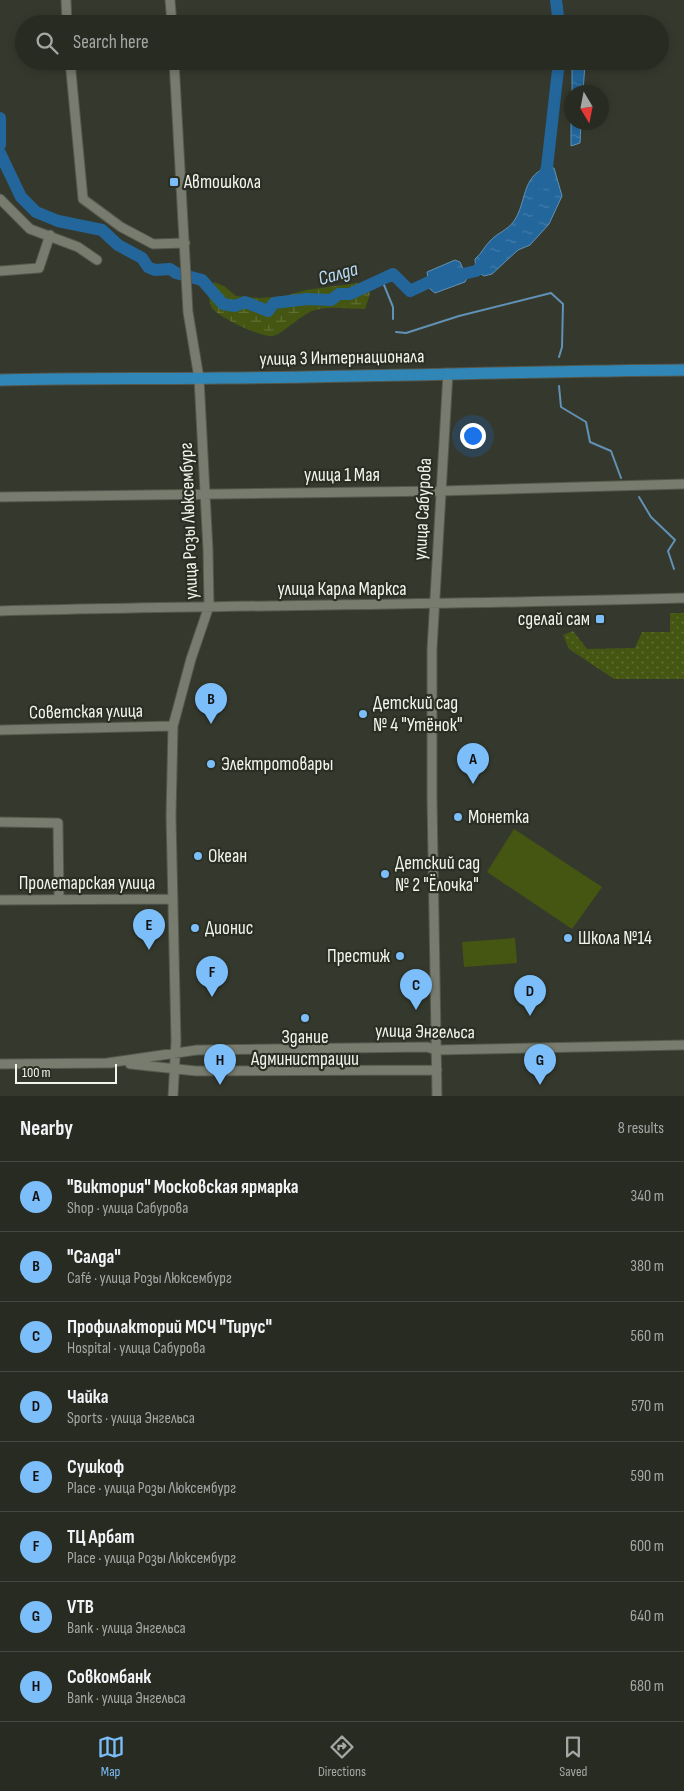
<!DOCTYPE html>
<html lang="en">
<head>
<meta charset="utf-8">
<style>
	:root { --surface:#282b22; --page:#34372f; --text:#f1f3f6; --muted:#a5a7a5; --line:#444740; --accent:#7cbef9 }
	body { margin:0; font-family:"Sofia Sans Condensed",sans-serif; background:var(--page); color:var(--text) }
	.compass { position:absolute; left:564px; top:85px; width:45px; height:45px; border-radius:50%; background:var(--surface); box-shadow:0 2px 8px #0003; rotate:170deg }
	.scale { position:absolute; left:15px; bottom:12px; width:102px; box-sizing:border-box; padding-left:5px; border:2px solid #f2f5ed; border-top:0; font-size:14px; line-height:18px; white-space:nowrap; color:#f2f5ed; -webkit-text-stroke:4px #2b2f23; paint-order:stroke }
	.you { position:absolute; left:472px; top:435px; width:18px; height:18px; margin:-12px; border:4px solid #fff; border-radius:50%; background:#1a73e8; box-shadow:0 0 0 8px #1a73e833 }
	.badge { display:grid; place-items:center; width:32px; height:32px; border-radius:50%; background:var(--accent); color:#111; font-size:16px; font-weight:700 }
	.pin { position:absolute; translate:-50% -41px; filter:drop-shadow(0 1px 2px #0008) }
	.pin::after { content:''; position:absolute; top:26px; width:18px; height:15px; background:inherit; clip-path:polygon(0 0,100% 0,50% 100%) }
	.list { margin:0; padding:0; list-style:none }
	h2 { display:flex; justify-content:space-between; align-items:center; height:65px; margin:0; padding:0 20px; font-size:21px }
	h2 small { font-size:16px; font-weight:400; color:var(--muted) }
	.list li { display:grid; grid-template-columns:32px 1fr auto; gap:15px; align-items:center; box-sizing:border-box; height:70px; padding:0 20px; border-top:1px solid var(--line) }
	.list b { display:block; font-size:19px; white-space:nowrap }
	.list p { margin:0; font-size:16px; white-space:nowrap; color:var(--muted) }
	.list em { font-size:16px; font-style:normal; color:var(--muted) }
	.icon { flex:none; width:28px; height:28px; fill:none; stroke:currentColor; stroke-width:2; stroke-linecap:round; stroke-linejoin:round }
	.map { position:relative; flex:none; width:684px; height:1096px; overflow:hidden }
	.search { position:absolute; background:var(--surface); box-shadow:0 2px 8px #0003; left:15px; right:15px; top:15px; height:55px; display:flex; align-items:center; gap:12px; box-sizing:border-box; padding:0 18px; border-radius:28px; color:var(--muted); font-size:19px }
	.sheet { height:625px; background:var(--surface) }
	nav { display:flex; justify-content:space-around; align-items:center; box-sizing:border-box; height:70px; border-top:1px solid var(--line); background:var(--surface); font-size:14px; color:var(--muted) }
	nav a { display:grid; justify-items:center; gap:2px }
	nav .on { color:var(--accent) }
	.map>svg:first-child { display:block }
	.wetland { fill:url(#wetland-marsh) }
	.park { fill:url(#park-dots) }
	.pitch { fill:#445611 }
	.water { fill:url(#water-ripples); stroke:#6191b4 }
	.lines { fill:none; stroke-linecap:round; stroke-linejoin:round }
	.stream { stroke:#6191b4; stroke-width:2 }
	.river { stroke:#23669b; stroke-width:12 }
	.minor-casing { stroke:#54574d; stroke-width:11 }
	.major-casing { stroke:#54574d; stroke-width:13 }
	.minor { stroke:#777c6e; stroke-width:9 }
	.major { stroke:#3087b7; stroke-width:11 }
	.poi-dot { fill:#7cbef9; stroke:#2b2f23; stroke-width:2 }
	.labels { text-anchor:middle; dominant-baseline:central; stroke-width:4.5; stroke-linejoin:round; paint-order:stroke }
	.poi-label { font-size:19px; fill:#f2f5ed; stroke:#2b2f23; text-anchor:start }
	.street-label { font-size:19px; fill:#f2f5ed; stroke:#2b2f23 }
	.water-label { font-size:20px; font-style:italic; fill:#badbf9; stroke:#2b2f23 }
</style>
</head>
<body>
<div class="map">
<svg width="684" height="1096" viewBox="0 0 684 1096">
	<defs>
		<pattern id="wetland-marsh" width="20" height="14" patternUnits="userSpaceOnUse" patternTransform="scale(1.25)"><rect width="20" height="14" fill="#445611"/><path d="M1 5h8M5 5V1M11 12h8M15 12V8" fill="none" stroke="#5f6f34"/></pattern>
		<pattern id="park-dots" width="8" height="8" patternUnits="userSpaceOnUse" patternTransform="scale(1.25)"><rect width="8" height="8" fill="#445611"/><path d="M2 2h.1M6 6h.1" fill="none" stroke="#5f6f34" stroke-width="1.8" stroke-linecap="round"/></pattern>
		<pattern id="water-ripples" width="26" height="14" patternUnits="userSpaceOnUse" patternTransform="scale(1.25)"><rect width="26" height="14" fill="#23669b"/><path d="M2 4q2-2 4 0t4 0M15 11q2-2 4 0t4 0" fill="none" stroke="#437ca9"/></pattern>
	</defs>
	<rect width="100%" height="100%" fill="#35392d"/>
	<path class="wetland" d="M 214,282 L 224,286 L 236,296 L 259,298 L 285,296 L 306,290 L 365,282 L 370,294 L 365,309 C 348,309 327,305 312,311 C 300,316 281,335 273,336 C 262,338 218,317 212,308 C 207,298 210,291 214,282 Z"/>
	<path class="park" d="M 670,613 L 684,613 L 684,679 L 614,679 L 569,649 L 563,635 L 573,631 L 587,649 L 635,648 L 642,632 L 670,632 Z"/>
	<path class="pitch" d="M 514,829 L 602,887 L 572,929 L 487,872 Z
		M 515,938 L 517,963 L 464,967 L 462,942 Z"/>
	<path class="water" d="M 585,64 L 583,92 L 572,92 L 572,65 Z
		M 571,96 L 572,122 L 581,123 L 580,143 L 571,146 Z
		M 547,167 L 554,168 L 562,196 L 549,224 L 530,245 L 518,250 L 492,274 L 484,276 L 476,271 L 475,259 C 482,253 484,247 490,241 C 497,233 508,230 514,221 C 527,202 521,177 547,167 Z
		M 455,260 L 460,262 L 467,278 L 465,282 L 435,293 L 430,289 L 427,272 Z"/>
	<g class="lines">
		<path class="stream" d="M 382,280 L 393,307 L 393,319
			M 396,332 L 406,333 L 459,316 L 551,293 L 563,304 L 562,347 L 559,357
			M 559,386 L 561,407 L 586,422 L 590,442 L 611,451 L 621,478
			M 639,497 L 651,517 L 675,540 L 668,551 L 674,569"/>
		<path class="river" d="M 556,0 L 559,24
			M 0,118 L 0,145
			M 0,153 L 21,197 L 36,212 L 58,221 L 102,230 L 118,245 L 142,258 L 148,267 L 155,270 L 170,269 L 176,273 L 202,280 L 223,304 L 235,306 L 245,302 L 268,311 L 274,303 L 307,299 L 331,300 L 339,294 L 350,294 L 393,274 L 410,291 L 429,282 L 476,271 L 488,260
			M 542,183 L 547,167 L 559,61"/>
		<g class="minor-casing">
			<path id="minor" d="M 66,0 L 67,24
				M 170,0 L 172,24
				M 70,61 L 83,199 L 121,227 L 153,244 L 185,243
				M 0,199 L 30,229 L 78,247 L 97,260
				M 0,271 L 39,268 L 50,235
				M 0,497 L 440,491 L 684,484
				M 0,611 C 228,605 456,605 684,598
				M 0,730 L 173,726
				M 0,822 L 58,823 L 59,899
				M 0,900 L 173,899
				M 107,1063 L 197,1050 L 427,1047 L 436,1050 L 684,1045
				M 0,1064 L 112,1063
				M 130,1064 L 196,1071 L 437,1070
				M 173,1096 L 176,1041 L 171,816 L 173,726 L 191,659 L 209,606 L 208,550 L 199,378 L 188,312 L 174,61
				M 437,1096 L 432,798 L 432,649 L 448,373"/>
		</g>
		<g class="major-casing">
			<path id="major" d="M 0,380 C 74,378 149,379 223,378 C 377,377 530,371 684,370"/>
		</g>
		<use href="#minor" class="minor"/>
		<use href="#major" class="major"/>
	</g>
	<g class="poi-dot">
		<rect x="169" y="177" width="10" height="10" rx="2.5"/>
		<rect x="595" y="614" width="10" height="10" rx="2.5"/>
		<circle cx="363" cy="714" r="5"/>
		<circle cx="211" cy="764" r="5"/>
		<circle cx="458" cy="817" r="5"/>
		<circle cx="198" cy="856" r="5"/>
		<circle cx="385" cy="874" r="5"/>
		<circle cx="195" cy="928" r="5"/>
		<circle cx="568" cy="938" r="5"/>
		<circle cx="400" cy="956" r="5"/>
		<circle cx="305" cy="1018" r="5"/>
	</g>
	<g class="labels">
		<g class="poi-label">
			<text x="184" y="182">Автошкола</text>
			<text x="590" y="619" text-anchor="end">сделай сам</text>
			<text x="373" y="703">Детский сад<tspan x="373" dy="22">№ 4 "Утёнок"</tspan></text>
			<text x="221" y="764">Электротовары</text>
			<text x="468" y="817">Монетка</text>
			<text x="208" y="856">Океан</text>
			<text x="395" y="863">Детский сад<tspan x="395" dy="22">№ 2 "Ёлочка"</tspan></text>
			<text x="205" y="928">Дионис</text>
			<text x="578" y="938">Школа №14</text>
			<text x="390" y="956" text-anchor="end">Престиж</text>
			<text x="305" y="1037" text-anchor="middle">Здание<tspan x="305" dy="22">Администрации</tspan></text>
		</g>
		<g class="street-label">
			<text transform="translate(342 358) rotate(-1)">улица 3 Интернационала</text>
			<text x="342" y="475">улица 1 Мая</text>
			<text transform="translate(423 509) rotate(-87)">улица Сабурова</text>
			<text transform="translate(189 521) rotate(-92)">улица Розы Люксембург</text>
			<text x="342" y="589">улица Карла Маркса</text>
			<text transform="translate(86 712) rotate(-1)">Советская улица</text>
			<text x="87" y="883">Пролетарская улица</text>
			<text transform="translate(425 1032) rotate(1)">улица Энгельса</text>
		</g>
		<g class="water-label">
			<text transform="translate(338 274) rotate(-16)">Салда</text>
		</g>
	</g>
</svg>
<svg class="compass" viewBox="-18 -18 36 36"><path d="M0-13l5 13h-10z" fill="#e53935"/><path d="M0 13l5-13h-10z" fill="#a5a7a5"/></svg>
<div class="scale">100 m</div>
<div class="you"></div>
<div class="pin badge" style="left:473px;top:784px">A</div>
<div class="pin badge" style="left:211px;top:724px">B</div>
<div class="pin badge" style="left:416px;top:1010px">C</div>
<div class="pin badge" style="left:530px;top:1016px">D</div>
<div class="pin badge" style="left:149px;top:950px">E</div>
<div class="pin badge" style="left:212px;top:997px">F</div>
<div class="pin badge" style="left:540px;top:1085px">G</div>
<div class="pin badge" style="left:220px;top:1085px">H</div>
<div class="search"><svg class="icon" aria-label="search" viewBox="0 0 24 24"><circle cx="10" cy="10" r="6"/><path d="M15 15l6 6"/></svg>Search here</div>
</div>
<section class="sheet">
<h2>Nearby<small>8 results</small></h2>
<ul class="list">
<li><span class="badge">A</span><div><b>&quot;Виктория&quot; Московская ярмарка</b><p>Shop · улица Сабурова</p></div><em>340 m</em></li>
<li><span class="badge">B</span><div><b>&quot;Салда&quot;</b><p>Café · улица Розы Люксембург</p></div><em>380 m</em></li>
<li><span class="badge">C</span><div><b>Профилакторий МСЧ &quot;Тирус&quot;</b><p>Hospital · улица Сабурова</p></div><em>560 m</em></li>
<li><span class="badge">D</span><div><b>Чайка</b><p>Sports · улица Энгельса</p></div><em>570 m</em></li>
<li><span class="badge">E</span><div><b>Сушкоф</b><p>Place · улица Розы Люксембург</p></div><em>590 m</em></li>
<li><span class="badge">F</span><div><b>ТЦ Арбат</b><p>Place · улица Розы Люксембург</p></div><em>600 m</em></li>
<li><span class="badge">G</span><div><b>VTB</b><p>Bank · улица Энгельса</p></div><em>640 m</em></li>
<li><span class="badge">H</span><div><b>Совкомбанк</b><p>Bank · улица Энгельса</p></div><em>680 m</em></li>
</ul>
</section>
<nav>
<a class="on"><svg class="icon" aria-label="map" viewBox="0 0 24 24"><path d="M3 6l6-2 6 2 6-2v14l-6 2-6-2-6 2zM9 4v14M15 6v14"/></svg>Map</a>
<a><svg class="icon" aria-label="directions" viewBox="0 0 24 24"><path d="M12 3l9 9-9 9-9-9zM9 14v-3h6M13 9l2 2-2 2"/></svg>Directions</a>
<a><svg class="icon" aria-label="saved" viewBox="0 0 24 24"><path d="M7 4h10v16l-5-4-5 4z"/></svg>Saved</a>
</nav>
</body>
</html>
